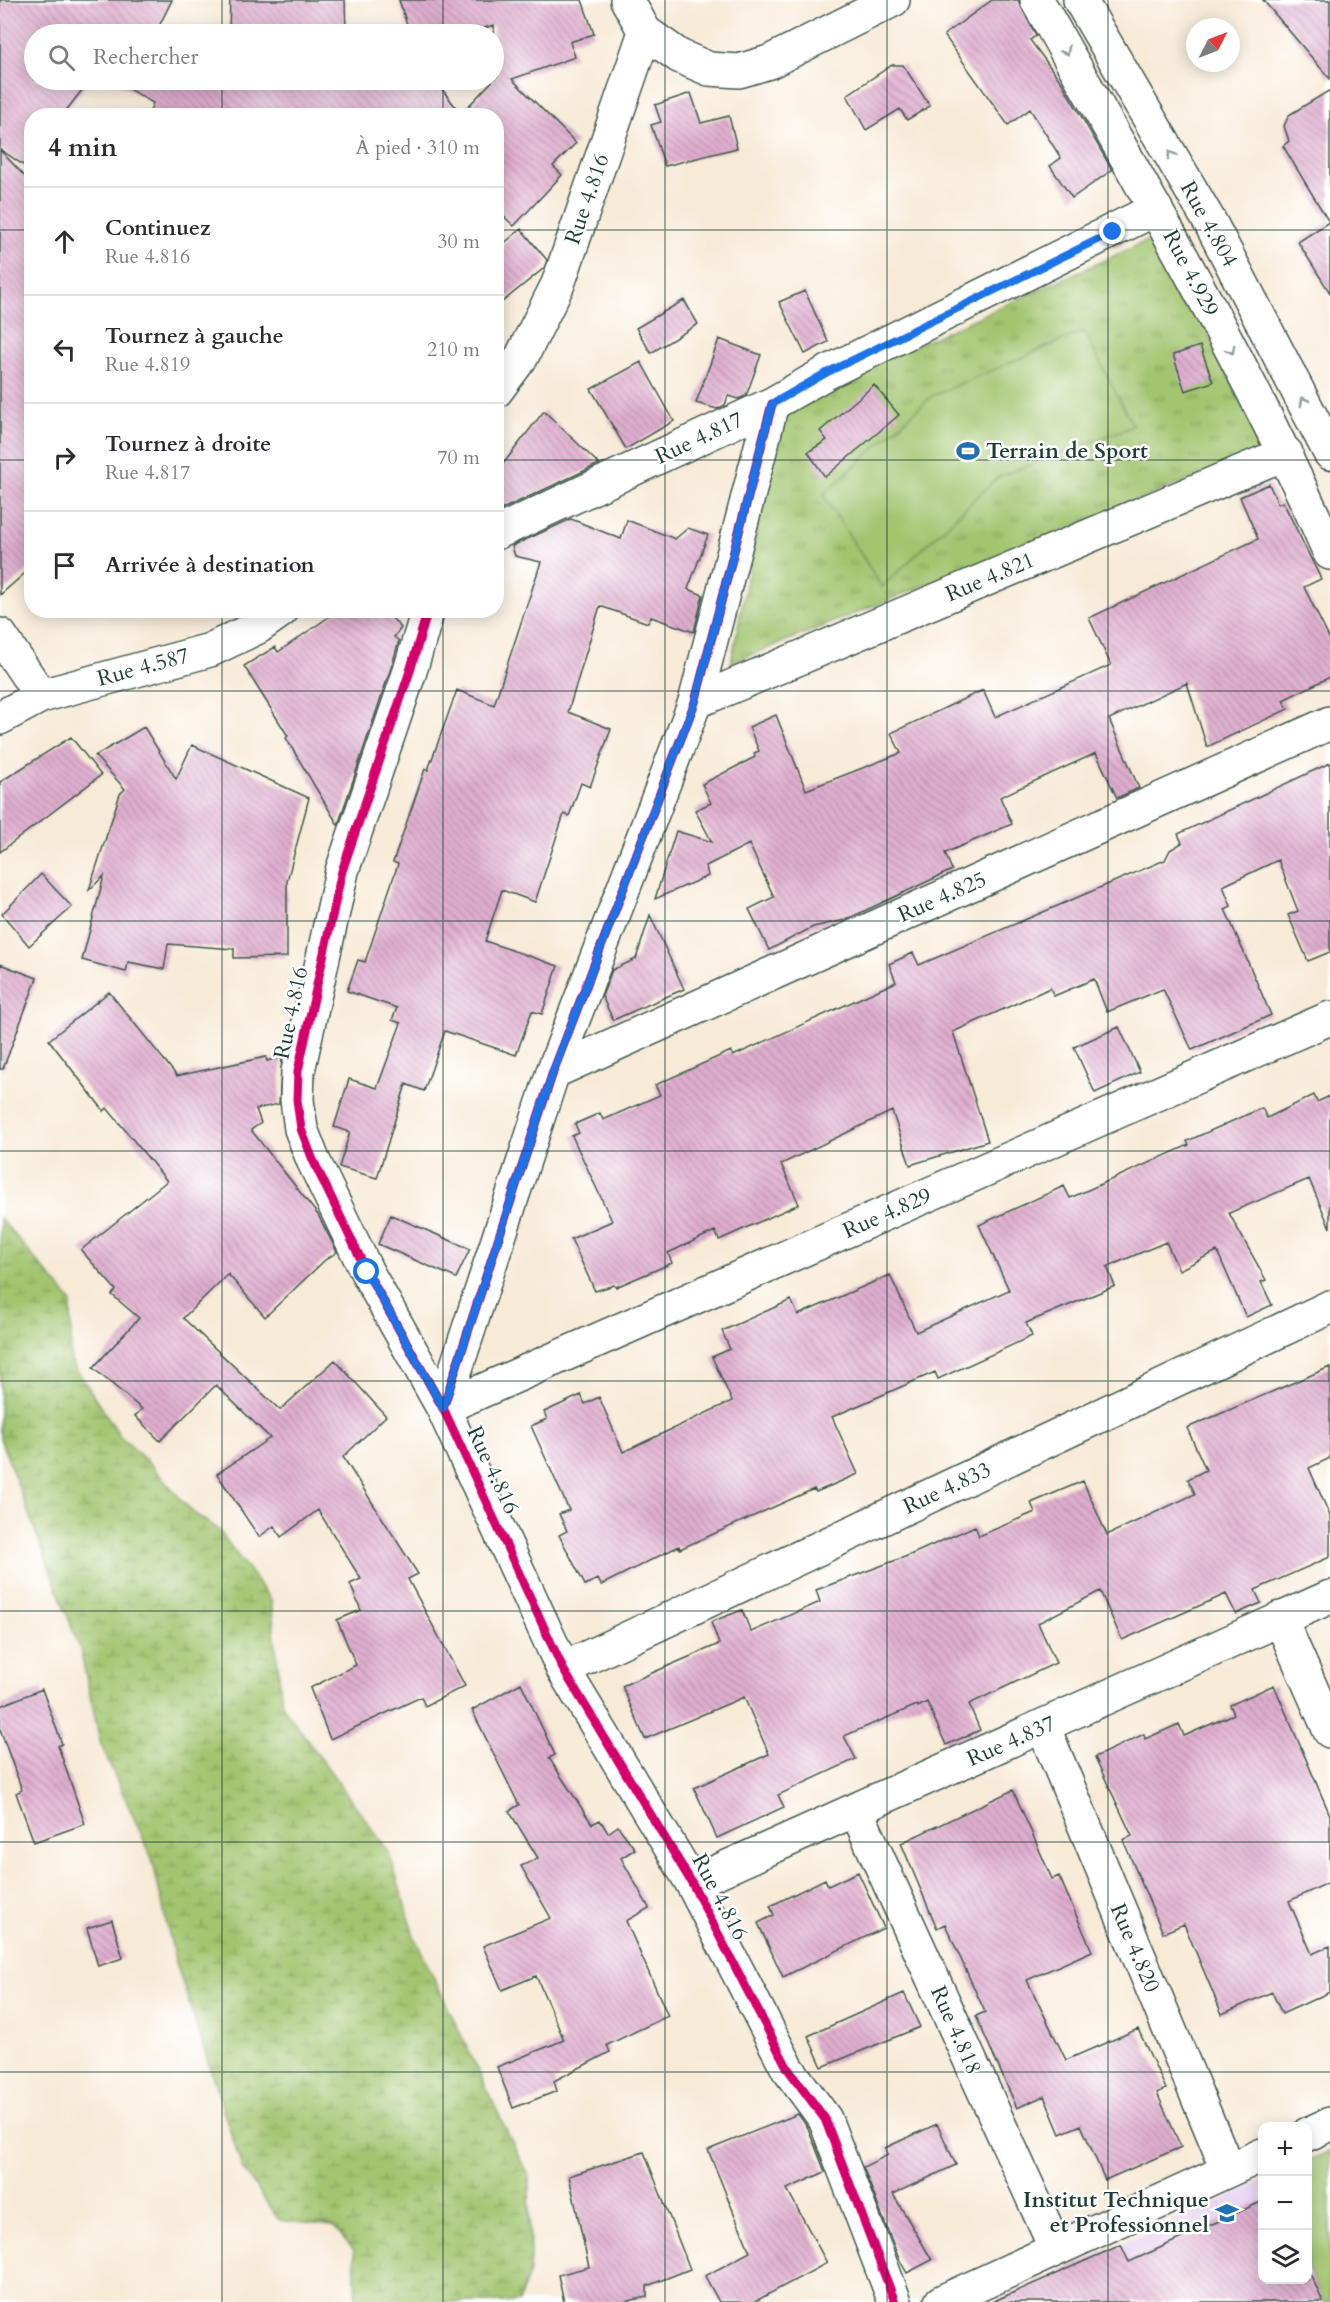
<!DOCTYPE html>
<html lang="fr">
<head>
<meta charset="utf-8">
<style>
	:root { --surface:#fff; --page:#f2f2f3; --text:#2b2b33; --muted:#7c7c81; --line:#e1e1e2 }
	body { margin:0; font-family:Cardo,serif; background:var(--page); color:var(--text) }
	.controls { position:absolute; right:18px; bottom:18px; display:grid; overflow:hidden; border-radius:12px; box-shadow:0 3px 15px #0003 }
	.controls button { width:54px; height:54px; display:grid; place-items:center; padding:0; border:0; border-bottom:2px solid var(--line); background:var(--surface); color:var(--text); font:30px sans-serif }
	.compass { position:absolute; left:1186px; top:18px; width:54px; height:54px; border-radius:50%; background:var(--surface); box-shadow:0 3px 15px #0003; rotate:48deg }
	.stop { position:absolute; width:18px; height:18px; margin:-14px; border:4px solid #1a73e8; border-radius:50%; background:#fff }
	.stop.end { background:#1a73e8; border-color:#fff; box-shadow:0 2px 6px #0008 }
	.list { margin:0; padding:0; list-style:none }
	h2 { display:flex; justify-content:space-between; align-items:center; height:78px; margin:0; padding:0 24px; font-size:26px }
	h2 small { font-size:20px; font-weight:400; color:var(--muted) }
	.list li { display:grid; grid-template-columns:39px 1fr auto; gap:18px; align-items:center; box-sizing:border-box; height:108px; padding:0 24px; border-top:2px solid var(--line) }
	.list b { display:block; font-size:22px; white-space:nowrap }
	.list p { margin:0; font-size:20px; white-space:nowrap; color:var(--muted) }
	.list em { font-size:20px; font-style:normal; color:var(--muted) }
	.icon { flex:none; width:33px; height:33px; fill:none; stroke:currentColor; stroke-width:2; stroke-linecap:round; stroke-linejoin:round }
	.map { position:relative; flex:none; width:1330px; height:2302px; overflow:hidden }
	.search { position:absolute; background:var(--surface); box-shadow:0 3px 15px #0003; left:24px; top:24px; width:480px; height:66px; display:flex; align-items:center; gap:15px; box-sizing:border-box; padding:0 21px; border-radius:33px; color:var(--muted); font-size:22px }
	.panel { position:absolute; background:var(--surface); box-shadow:0 3px 15px #0003; left:24px; top:108px; width:480px; height:510px; border-radius:24px }
	.map>svg:first-child { display:block }
	.built { fill:#e5d3f1 }
	.grass { fill:url(#grass-tufts); stroke:#618152; stroke-width:1.5 }
	.wetland { fill:url(#wetland-marsh); stroke:#618152; stroke-width:1.5 }
	.garden { fill:#a3c56f; stroke:#618152; stroke-width:1.5 }
	.building { fill:url(#building-back-hatch) }
	.lines { fill:none; stroke-linecap:round; stroke-linejoin:round }
	.minor-casing { stroke:#3f574c; stroke-width:36 }
	.major-casing { stroke:#3f574c; stroke-width:36 }
	.minor { stroke:#fff; stroke-width:33 }
	.major { stroke:#fff; stroke-width:33 }
	.cycleway-casing { stroke:#fff; stroke-width:13 }
	.cycleway { stroke:#d6006c; stroke-width:9 }
	.oneway { stroke:#8f9e9a }
	.route { stroke:#1a73e8; stroke-width:8 }
	.grid { fill:none; stroke:#1f3d34; stroke-width:1.5; stroke-opacity:0.55 }
	.labels { text-anchor:middle; dominant-baseline:central; stroke-width:5; stroke-linejoin:round; paint-order:stroke }
	.street-label { font-size:22px; fill:#1f3d34; stroke:#fff }
	.poi-label { font-size:22px; font-weight:bold; fill:#1f3d34; stroke:#fff; text-anchor:start }
</style>
</head>
<body>
<div class="map">
<svg width="1330" height="2302" viewBox="0 0 1330 2302">
	<defs>
		<pattern id="grass-tufts" width="24" height="20" patternUnits="userSpaceOnUse" patternTransform="scale(1.5)"><rect width="24" height="20" fill="#a3c56f"/><path d="M3 7l-1-3M5 7V3M7 7l1-3M15 17l-1-3M17 17v-4M19 17l1-3" fill="none" stroke="#84a15c"/></pattern>
		<pattern id="wetland-marsh" width="20" height="14" patternUnits="userSpaceOnUse" patternTransform="scale(1.5)"><rect width="20" height="14" fill="#a3c56f"/><path d="M1 5h8M5 5V1M11 12h8M15 12V8" fill="none" stroke="#84a15c"/></pattern>
		<pattern id="building-back-hatch" width="6" height="6" patternUnits="userSpaceOnUse" patternTransform="scale(1.5)"><rect width="6" height="6" fill="#e0aecf"/><path d="M-1 5l2 2M0 0l6 6M5-1l2 2" fill="none" stroke="#b58fa9"/></pattern>
	</defs>
	<rect width="100%" height="100%" fill="#fff"/>
	<filter id="ink" filterUnits="userSpaceOnUse"><feTurbulence type="fractalNoise" baseFrequency=".0167" numOctaves="2"/><feDisplacementMap in="SourceGraphic" scale="12" xChannelSelector="R" yChannelSelector="G"/><feConvolveMatrix kernelMatrix="1 2 1 2 8 2 1 2 1" color-interpolation-filters="sRGB"/></filter>
	<filter id="wash" filterUnits="userSpaceOnUse"><feTurbulence type="fractalNoise" baseFrequency=".008" numOctaves="4" result="noise"/><feDisplacementMap in="SourceGraphic" scale="24" xChannelSelector="R" yChannelSelector="G"/><feGaussianBlur stdDeviation="1.35" result="paint"/><feColorMatrix in="noise" values="0 0 0 0 0 0 0 0 0 0 0 0 0 0 0 0 0 1.4 0 .05"/><feComposite in="paint" operator="in"/></filter>
	<g filter="url(#wash)">
		<rect width="100%" height="100%" fill="#f7ead7"/>
		<path class="built" d="M 1262,2181 L 1262,2280 L 1308,2280 L 1308,2269 L 1323,2302 L 992,2302 Z"/>
		<path class="grass" d="M 1162,234 L 1263,450 L 731,663 L 780,407 Z"/>
		<path class="wetland" d="M 0,1218 L 71,1301 L 71,1361 L 120,1436 L 153,1467 L 192,1512 L 218,1529 L 271,1600 L 282,1705 L 389,1852 L 414,1936 L 529,2178 L 530,2271 L 518,2302 L 356,2302 L 354,2250 L 333,2226 L 279,2220 L 242,2168 L 174,1956 L 152,1858 L 101,1745 L 80,1649 L 0,1438 Z"/>
		<path class="garden" d="M 1084,331 L 1133,426 L 998,477 L 882,587 L 823,495 L 932,396 Z
			M 1330,2151 L 1330,2302 L 1323,2302 L 1308,2269 L 1308,2161 Z"/>
		<g id="blocks">
			<path class="building" d="M 0,0 L 172,0 L 155,34 L 34,34 L 34,80 L 96,80 L 93,85 L 89,81 L 62,116 L 32,116 L 32,171 L 0,149 Z
				M 230,0 L 345,0 L 346,30 L 397,29 L 401,34 L 229,34 Z
				M 399,0 L 582,0 L 594,34 L 570,42 L 575,57 L 512,79 L 576,143 L 553,166 L 562,175 L 514,226 L 496,209 L 496,116 L 148,116 L 153,103 L 113,80 L 435,80 L 461,114 L 498,75 L 494,62 L 494,25 L 465,34 L 410,34 Z
				M 992,0 L 1018,0 L 1036,36 L 1030,40 L 1062,83 L 1112,170 L 1072,198 L 1050,166 L 1061,158 L 1030,109 L 1008,125 L 944,35 Z
				M 1263,0 L 1330,0 L 1330,79 Z
				M 892,65 L 903,65 L 930,106 L 907,120 L 900,109 L 866,130 L 847,95 Z
				M 1330,90 L 1330,293 L 1298,242 L 1329,222 L 1283,146 L 1289,141 L 1284,126 L 1289,115 Z
				M 691,93 L 701,123 L 729,116 L 737,148 L 665,166 L 651,125 L 661,122 L 655,105 Z
				M 0,150 L 32,184 L 32,567 L 0,595 Z
				M 521,229 L 547,260 L 544,268 L 496,307 L 496,250 Z
				M 805,291 L 828,342 L 805,354 L 779,302 Z
				M 684,300 L 698,324 L 651,353 L 636,328 Z
				M 719,339 L 761,355 L 746,396 L 738,399 L 728,396 L 725,405 L 717,409 L 696,403 Z
				M 1200,346 L 1213,382 L 1185,391 L 1173,355 Z
				M 641,362 L 674,421 L 626,449 L 591,389 Z
				M 874,385 L 899,415 L 825,477 L 808,452 L 827,440 L 820,431 Z
				M 544,411 L 599,464 L 496,512 L 496,473 Z
				M 1269,484 L 1278,504 L 1283,502 L 1321,579 L 1304,587 L 1330,640 L 1330,677 L 1283,700 L 1288,709 L 1207,747 L 1187,683 L 1109,719 L 1139,788 L 1117,798 L 1096,753 L 1000,797 L 1012,824 L 945,853 L 952,870 L 845,920 L 813,927 L 769,950 L 749,909 L 774,897 L 749,844 L 706,866 L 708,876 L 655,899 L 676,831 L 712,842 L 695,810 L 711,803 L 702,784 L 755,757 L 754,753 L 759,751 L 749,727 L 776,715 L 806,790 L 901,753 L 891,733 L 983,690 L 995,717 L 1111,665 L 1089,618 L 1258,539 L 1240,497 Z
				M 571,519 L 621,539 L 627,520 L 675,539 L 688,528 L 708,535 L 688,589 L 703,595 L 694,632 L 651,617 L 648,623 L 600,606 L 568,712 L 611,729 L 590,787 L 581,783 L 569,816 L 564,814 L 535,902 L 502,890 L 485,941 L 558,966 L 542,1014 L 532,1011 L 516,1055 L 445,1031 L 424,1091 L 406,1084 L 377,1178 L 339,1167 L 350,1132 L 334,1127 L 349,1079 L 377,1088 L 401,1023 L 392,1020 L 397,1008 L 347,991 L 358,960 L 365,962 L 398,864 L 393,862 L 425,769 L 428,770 L 457,690 L 494,705 L 541,562 L 515,556 L 512,546 Z
				M 339,610 L 385,610 L 401,628 L 394,637 L 399,641 L 392,665 L 338,825 L 286,738 L 288,736 L 244,666 L 275,647 L 278,652 Z
				M 144,727 L 176,779 L 192,745 L 309,798 L 287,881 L 287,957 L 234,958 L 234,949 L 168,944 L 164,969 L 128,962 L 126,972 L 82,960 L 104,876 L 89,890 L 120,794 L 125,789 L 95,756 Z
				M 71,737 L 101,775 L 0,852 L 0,782 Z
				M 1330,763 L 1330,952 L 1308,961 L 1288,915 L 1298,911 L 1278,860 L 1223,886 L 1231,906 L 1225,909 L 1271,1015 L 1192,1050 L 1163,989 L 1107,1012 L 1094,979 L 1054,996 L 1050,988 L 953,1032 L 988,1141 L 910,1165 L 892,1111 L 781,1164 L 799,1204 L 719,1240 L 715,1231 L 668,1253 L 672,1263 L 616,1287 L 614,1285 L 595,1291 L 571,1239 L 612,1221 L 572,1136 L 579,1133 L 575,1124 L 600,1113 L 603,1120 L 660,1095 L 655,1085 L 731,1051 L 733,1056 L 896,982 L 889,964 L 913,953 L 919,965 L 1165,860 L 1170,850 L 1182,843 L 1178,834 Z
				M 41,874 L 72,907 L 29,946 L 2,914 Z
				M 650,915 L 684,989 L 613,1020 L 602,996 L 612,970 L 636,959 Z
				M 0,964 L 37,978 L 3,1069 L 0,1069 Z
				M 109,992 L 177,1076 L 266,1057 L 267,1061 L 282,1057 L 279,1104 L 256,1109 L 261,1123 L 251,1130 L 318,1215 L 337,1252 L 325,1260 L 265,1317 L 228,1274 L 183,1318 L 280,1410 L 335,1360 L 386,1416 L 343,1457 L 418,1574 L 408,1579 L 465,1686 L 425,1706 L 421,1697 L 330,1739 L 310,1688 L 356,1665 L 337,1620 L 361,1610 L 350,1584 L 361,1579 L 318,1510 L 281,1537 L 274,1526 L 259,1537 L 217,1474 L 270,1438 L 216,1385 L 160,1441 L 135,1416 L 142,1409 L 93,1368 L 139,1318 L 112,1295 L 116,1290 L 81,1250 L 167,1181 L 107,1108 L 104,1111 L 49,1040 Z
				M 1119,1027 L 1140,1072 L 1095,1093 L 1074,1047 Z
				M 1314,1095 L 1317,1102 L 1330,1096 L 1330,1228 L 1309,1179 L 1229,1213 L 1266,1280 L 1261,1282 L 1272,1305 L 1246,1317 L 1217,1251 L 1179,1270 L 1166,1242 L 1107,1267 L 1115,1286 L 1026,1323 L 1032,1336 L 938,1379 L 935,1372 L 832,1417 L 858,1474 L 816,1492 L 814,1489 L 680,1549 L 679,1546 L 601,1585 L 598,1579 L 585,1585 L 559,1535 L 567,1531 L 559,1514 L 569,1510 L 531,1426 L 547,1419 L 544,1412 L 581,1395 L 585,1404 L 599,1397 L 623,1452 L 732,1401 L 712,1357 L 730,1349 L 722,1331 L 791,1300 L 798,1315 L 890,1275 L 916,1332 L 1009,1290 L 979,1225 L 1064,1186 L 1070,1198 L 1189,1145 L 1187,1141 L 1262,1108 L 1267,1118 Z
				M 391,1215 L 470,1249 L 456,1278 L 378,1244 Z
				M 1330,1367 L 1330,1458 L 1309,1468 L 1330,1516 L 1330,1557 L 1255,1590 L 1261,1603 L 1236,1614 L 1226,1594 L 1122,1640 L 1100,1591 L 1038,1623 L 1056,1663 L 969,1704 L 980,1730 L 946,1745 L 927,1702 L 918,1707 L 917,1705 L 844,1736 L 856,1759 L 778,1795 L 784,1807 L 717,1838 L 694,1788 L 769,1754 L 744,1697 L 645,1739 L 622,1686 L 719,1644 L 711,1622 L 742,1610 L 751,1632 L 820,1602 L 816,1590 L 910,1555 L 975,1526 L 979,1536 L 1035,1512 L 1031,1503 L 1083,1481 L 1107,1535 L 1195,1494 L 1188,1479 L 1206,1470 L 1187,1428 Z
				M 521,1683 L 555,1755 L 549,1758 L 592,1824 L 600,1820 L 608,1833 L 618,1826 L 635,1849 L 621,1858 L 649,1908 L 626,1921 L 668,2016 L 607,2045 L 610,2052 L 554,2081 L 557,2091 L 513,2108 L 497,2067 L 564,2040 L 536,1976 L 502,1990 L 483,1946 L 551,1918 L 521,1866 L 538,1858 L 509,1811 L 519,1805 L 472,1710 Z
				M 1274,1685 L 1330,1815 L 1330,1882 L 1289,1901 L 1312,1954 L 1330,1946 L 1330,1992 L 1282,2014 L 1272,1992 L 1222,2014 L 1184,1924 L 1163,1933 L 1123,1840 L 1132,1836 L 1095,1757 L 1144,1734 L 1145,1739 L 1179,1724 L 1184,1736 L 1234,1714 L 1230,1705 Z
				M 42,1689 L 62,1744 L 58,1746 L 85,1824 L 34,1842 L 16,1793 L 22,1790 L 0,1729 L 0,1706 Z
				M 1013,1790 L 1052,1879 L 1059,1876 L 1092,1951 L 1027,1980 L 1066,2060 L 1138,2029 L 1166,2089 L 1157,2093 L 1181,2147 L 1105,2180 L 1081,2125 L 1060,2134 L 1044,2096 L 1017,2108 L 976,2016 L 985,2012 L 945,1924 L 937,1928 L 901,1843 Z
				M 858,1872 L 884,1928 L 783,1977 L 758,1923 L 774,1915 L 770,1906 L 825,1879 L 828,1886 Z
				M 112,1920 L 123,1958 L 98,1966 L 87,1928 Z
				M 904,1993 L 920,2027 L 822,2067 L 808,2036 Z
				M 798,2114 L 808,2128 L 825,2172 L 787,2189 L 827,2263 L 754,2302 L 719,2302 L 705,2276 L 750,2252 L 708,2150 Z
				M 937,2124 L 956,2165 L 893,2194 L 932,2260 L 907,2273 L 899,2259 L 863,2167 L 888,2155 L 885,2148 Z
				M 644,2152 L 690,2269 L 647,2286 L 647,2297 L 623,2302 L 564,2302 L 558,2275 L 589,2267 L 569,2176 Z
				M 1263,2201 L 1263,2280 L 1308,2280 L 1308,2269 L 1323,2302 L 992,2302 L 1121,2245 L 1129,2262 Z"/>
		</g>
	</g>
	<g filter="url(#ink)">
		<use href="#blocks" fill-opacity="0" stroke="#3f574c" stroke-width="1.5"/>
		<g class="lines">
			<g class="minor-casing">
				<path id="minor" d="M 645,32 L 679,56 L 709,69 L 739,71 L 769,62 L 893,0
					M 496,391 L 522,356 L 558,284 L 645,32 L 627,0
					M 496,533 L 772,404 L 826,373 L 1156,209
					M 428,610 L 410,671 L 342,871 L 298,1071 L 297,1100 L 301,1129 L 313,1160 L 367,1272 L 443,1408 L 563,1669 L 692,1883 L 788,2069 L 825,2119 L 895,2302
					M 0,635 L 41,696
					M 695,702 L 1286,453
					M 0,718 L 41,696 L 210,650 L 258,627 L 282,610
					M 553,1072 L 1330,723
					M 443,1408 L 553,1072 L 695,702 L 772,404
					M 443,1408 L 1330,1018
					M 1280,1618 L 1330,1731
					M 563,1669 L 1330,1307
					M 1043,1726 L 1228,2170
					M 856,1810 L 1056,2249
					M 692,1883 L 1330,1597
					M 1308,2134 L 1330,2124
					M 941,2302 L 1262,2155"/>
			</g>
			<g class="major-casing">
				<path id="major" d="M 1037,0 C 1140,182 1246,362 1330,553
					M 1080,0 L 1211,224 L 1330,453"/>
			</g>
			<use href="#minor" class="minor"/>
			<use href="#major" class="major"/>
			<g class="cycleway-casing">
				<path id="cycleway" d="M 428,610 L 410,671 L 342,871 L 298,1071 L 297,1100 L 301,1129 L 313,1160 L 367,1272 L 443,1408 L 563,1669 L 692,1883 L 788,2069 L 825,2119 L 895,2302
					M 443,1408 L 553,1072 L 695,702 L 772,404"/>
			</g>
			<use href="#cycleway" class="cycleway"/>
		</g>
		<defs><path id="oneway-chevron" d="M-2-3.5L2.5 0L-2 3.5" fill="none" stroke-width="1.6" stroke-linecap="round" stroke-linejoin="round" transform="scale(1.5)"/></defs>
		<g class="oneway">
			<use href="#oneway-chevron" transform="translate(1066 51) rotate(60)"/>
			<use href="#oneway-chevron" transform="translate(1171 155) rotate(-120)"/>
			<use href="#oneway-chevron" transform="translate(1231 350) rotate(62)"/>
			<use href="#oneway-chevron" transform="translate(1304 401) rotate(-118)"/>
		</g>
	</g>
	<g class="lines" filter="url(#ink)">
		<path class="route" d="M 367,1272 L 443,1408 L 553,1072 L 695,702 L 772,404 L 826,373 L 1113,232"/>
	</g>
	<path class="grid" d="M 222,0 L 222,34M 443,0 L 443,34M 665,0 L 665,2302M 887,0 L 887,2302M 1108,0 L 1108,2302M 222,80 L 222,116M 443,80 L 443,116M 0,230 L 32,230M 496,230 L 1330,230M 0,460 L 32,460M 496,460 L 1330,460M 222,610 L 222,2302M 443,610 L 443,2302M 0,691 L 1330,691M 0,921 L 1330,921M 0,1151 L 1330,1151M 0,1381 L 1330,1381M 0,1611 L 1330,1611M 0,1842 L 1330,1842M 0,2072 L 1330,2072"/>
	<defs>
		<g id="stadium-bare" transform="scale(1.8)"><path d="M0-5a6.5 5 0 1 0 0 10a6.5 5 0 1 0 0-10ZM-3.5-1.8h7v3.6h-7Z" fill="#1f6fb2" stroke="#fff" stroke-width="2.5" paint-order="stroke"/></g>
		<g id="school-bare" transform="scale(1.8)"><path d="M0-5L7-2L0 1L-7-2ZM-4 1L0 2.5L4 1V4Q0 6-4 4Z" fill="#1f6fb2" stroke="#fff" stroke-width="2.5" paint-order="stroke"/></g>
	</defs>
	<g fill-rule="evenodd">
		<use href="#stadium-bare" x="968" y="451"/>
		<use href="#school-bare" x="1227" y="2213"/>
	</g>
	<g class="labels">
		<g class="street-label">
			<text transform="translate(587 199) rotate(-71)">Rue 4.816</text>
			<text transform="translate(1209 224) rotate(61)">Rue 4.804</text>
			<text transform="translate(1191 273) rotate(62)">Rue 4.929</text>
			<text transform="translate(699 438) rotate(-25)">Rue 4.817</text>
			<text transform="translate(990 577) rotate(-23)">Rue 4.821</text>
			<text transform="translate(143 667) rotate(-15)">Rue 4.587</text>
			<text transform="translate(942 897) rotate(-24)">Rue 4.825</text>
			<text transform="translate(291 1013) rotate(-78)">Rue 4.816</text>
			<text transform="translate(887 1213) rotate(-24)">Rue 4.829</text>
			<text transform="translate(493 1470) rotate(65)">Rue 4.816</text>
			<text transform="translate(947 1488) rotate(-25)">Rue 4.833</text>
			<text transform="translate(1011 1741) rotate(-24)">Rue 4.837</text>
			<text transform="translate(720 1897) rotate(62)">Rue 4.816</text>
			<text transform="translate(1135 1948) rotate(67)">Rue 4.820</text>
			<text transform="translate(956 2030) rotate(66)">Rue 4.818</text>
		</g>
		<g class="poi-label">
			<text x="986" y="451">Terrain de Sport</text>
			<text x="1209" y="2200" text-anchor="end">Institut Technique<tspan x="1209" dy="25">et Professionnel</tspan></text>
		</g>
	</g>
</svg>
<div class="controls">
<button>+</button>
<button>−</button>
<button><svg class="icon" aria-label="layers" viewBox="0 0 24 24"><path d="M12 4l9 5-9 5-9-5zM3 14l9 5 9-5"/></svg></button>
</div>
<svg class="compass" viewBox="-18 -18 36 36"><path d="M0-13l5 13h-10z" fill="#e53935"/><path d="M0 13l5-13h-10z" fill="#7c7c81"/></svg>
<div class="stop" style="left:367px;top:1272px"></div>
<div class="stop end" style="left:1113px;top:232px"></div>
<div class="search"><svg class="icon" aria-label="search" viewBox="0 0 24 24"><circle cx="10" cy="10" r="6"/><path d="M15 15l6 6"/></svg>Rechercher</div>
<section class="panel">
<h2>4 min<small>À pied · 310 m</small></h2>
<ul class="list">
<li><svg class="icon" aria-label="ahead" viewBox="0 0 24 24"><path d="M12 20V5M6 11l6-6 6 6"/></svg><div><b>Continuez</b><p>Rue 4.816</p></div><em>30 m</em></li>
<li><svg class="icon" aria-label="left" viewBox="0 0 24 24"><path d="M17 20v-9H6M10 6l-5 5 5 5"/></svg><div><b>Tournez à gauche</b><p>Rue 4.819</p></div><em>210 m</em></li>
<li><svg class="icon" aria-label="right" viewBox="0 0 24 24"><path d="M7 20v-9h11M14 6l5 5-5 5"/></svg><div><b>Tournez à droite</b><p>Rue 4.817</p></div><em>70 m</em></li>
<li><svg class="icon" aria-label="arrive" viewBox="0 0 24 24"><path d="M6 21V4h12l-3 4 3 4H6"/></svg><div><b>Arrivée à destination</b></div></li>
</ul>
</section>
</div>
</body>
</html>
